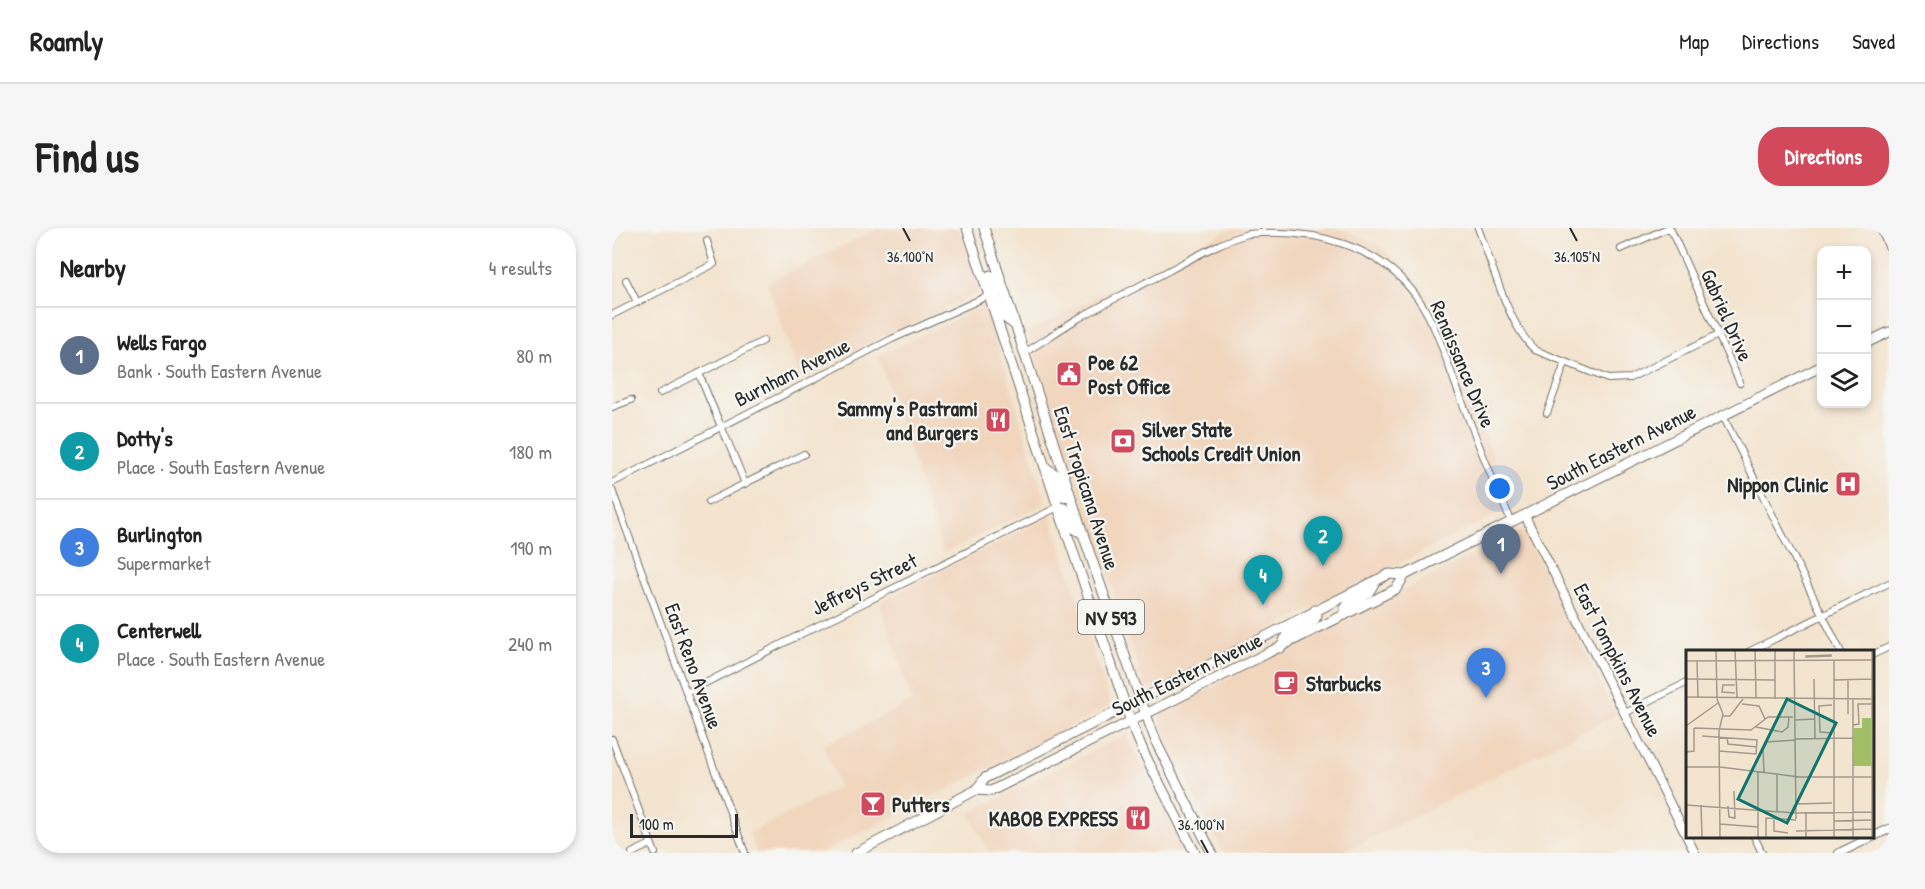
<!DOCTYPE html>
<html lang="en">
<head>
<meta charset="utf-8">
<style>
	:root { --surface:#fff; --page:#f6f6f6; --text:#222; --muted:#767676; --line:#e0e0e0; --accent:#d1495b }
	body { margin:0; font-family:"Patrick Hand",sans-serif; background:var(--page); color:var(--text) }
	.controls { position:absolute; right:18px; top:18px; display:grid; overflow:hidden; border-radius:12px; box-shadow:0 3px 9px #0003 }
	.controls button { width:54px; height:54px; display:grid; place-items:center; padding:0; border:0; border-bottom:2px solid var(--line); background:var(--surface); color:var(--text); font:30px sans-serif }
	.scale { position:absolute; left:18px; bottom:15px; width:108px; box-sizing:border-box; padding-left:6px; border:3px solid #2b2b2b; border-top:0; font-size:16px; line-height:21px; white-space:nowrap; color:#2b2b2b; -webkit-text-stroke:4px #f6f6f2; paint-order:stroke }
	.you { position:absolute; left:888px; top:261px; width:21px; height:21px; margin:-15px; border:4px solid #fff; border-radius:50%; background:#1a73e8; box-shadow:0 0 0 9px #1a73e833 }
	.badge { display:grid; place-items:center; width:39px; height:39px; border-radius:50%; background:var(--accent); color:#fff; font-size:20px; font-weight:700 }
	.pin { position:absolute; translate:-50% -50px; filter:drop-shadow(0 2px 3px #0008) }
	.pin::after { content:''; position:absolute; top:32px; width:21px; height:18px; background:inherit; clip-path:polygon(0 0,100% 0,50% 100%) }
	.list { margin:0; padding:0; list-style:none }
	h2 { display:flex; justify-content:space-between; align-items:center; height:78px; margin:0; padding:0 24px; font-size:26px }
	h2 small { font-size:20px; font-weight:400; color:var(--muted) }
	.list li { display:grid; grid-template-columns:39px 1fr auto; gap:18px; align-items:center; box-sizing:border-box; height:96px; padding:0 24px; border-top:2px solid var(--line) }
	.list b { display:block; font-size:22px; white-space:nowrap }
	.list p { margin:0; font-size:20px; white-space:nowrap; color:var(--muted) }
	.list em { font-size:20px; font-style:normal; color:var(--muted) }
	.icon { flex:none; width:33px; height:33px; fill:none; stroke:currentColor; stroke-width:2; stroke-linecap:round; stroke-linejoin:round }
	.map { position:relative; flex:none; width:1277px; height:625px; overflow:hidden; border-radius:24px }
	header { display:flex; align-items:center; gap:36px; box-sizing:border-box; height:84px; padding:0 30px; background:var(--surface); border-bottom:2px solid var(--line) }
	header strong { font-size:28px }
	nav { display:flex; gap:33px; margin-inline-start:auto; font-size:21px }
	.intro { display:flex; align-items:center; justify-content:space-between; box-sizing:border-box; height:144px; padding:0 36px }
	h1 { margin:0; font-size:42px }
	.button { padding:15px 27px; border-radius:24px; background:var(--accent); color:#fff; font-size:21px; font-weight:700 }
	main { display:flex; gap:36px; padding:0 36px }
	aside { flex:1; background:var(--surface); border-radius:24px; box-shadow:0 3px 9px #0003 }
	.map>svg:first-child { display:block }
	.built { fill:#f1d5bd }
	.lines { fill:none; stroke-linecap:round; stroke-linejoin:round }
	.street-casing { stroke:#716c64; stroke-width:8 }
	.secondary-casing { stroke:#716c64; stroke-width:10 }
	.primary-casing { stroke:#716c64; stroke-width:11 }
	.street { stroke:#fff; stroke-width:6 }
	.secondary { stroke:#fff; stroke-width:8 }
	.primary { stroke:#fff; stroke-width:9 }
	.ticks { fill:none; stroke:#2b2b2b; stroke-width:2 }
	.labels { text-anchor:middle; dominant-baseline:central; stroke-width:4.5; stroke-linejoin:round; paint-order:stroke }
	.shield { fill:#f6f6f2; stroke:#686867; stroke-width:1.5 }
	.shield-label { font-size:20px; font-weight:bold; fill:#2b2b2b }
	.street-label { font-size:21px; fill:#2b2b2b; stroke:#f6f6f2 }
	.poi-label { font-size:21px; font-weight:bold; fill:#2b2b2b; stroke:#f6f6f2; text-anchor:start }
	.inset-road { fill:none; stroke:#a39a8d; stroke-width:1.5 }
	.view { fill:#0f766e; fill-opacity:0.15; stroke:#0f766e; stroke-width:3 }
	.inset-edge { fill:none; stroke:#2b2b2b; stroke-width:3 }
	.ticks-label { font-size:15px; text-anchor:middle; fill:#2b2b2b; stroke:#f6f6f2; stroke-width:4.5; stroke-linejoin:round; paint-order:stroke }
</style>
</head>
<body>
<header>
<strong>Roamly</strong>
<nav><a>Map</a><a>Directions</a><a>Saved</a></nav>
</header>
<div class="intro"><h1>Find us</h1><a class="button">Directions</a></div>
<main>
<aside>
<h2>Nearby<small>4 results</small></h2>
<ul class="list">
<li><span class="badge" style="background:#5c6f8a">1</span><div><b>Wells Fargo</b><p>Bank · South Eastern Avenue</p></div><em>80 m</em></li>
<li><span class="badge" style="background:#0f9aa8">2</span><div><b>Dotty's</b><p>Place · South Eastern Avenue</p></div><em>180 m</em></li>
<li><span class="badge" style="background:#3f7fe0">3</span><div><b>Burlington</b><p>Supermarket</p></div><em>190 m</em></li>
<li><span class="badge" style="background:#0f9aa8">4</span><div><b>Centerwell</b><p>Place · South Eastern Avenue</p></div><em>240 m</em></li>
</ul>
</aside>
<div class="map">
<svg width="1277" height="625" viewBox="0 0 1277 625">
	<rect width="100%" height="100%" fill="#f6f6f2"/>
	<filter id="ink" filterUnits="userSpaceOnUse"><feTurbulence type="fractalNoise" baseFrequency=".0167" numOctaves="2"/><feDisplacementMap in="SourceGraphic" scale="12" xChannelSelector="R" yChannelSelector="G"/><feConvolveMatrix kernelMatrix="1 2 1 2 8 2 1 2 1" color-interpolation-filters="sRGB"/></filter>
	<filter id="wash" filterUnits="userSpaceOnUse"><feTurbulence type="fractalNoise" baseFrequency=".008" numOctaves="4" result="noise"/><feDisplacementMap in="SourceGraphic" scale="24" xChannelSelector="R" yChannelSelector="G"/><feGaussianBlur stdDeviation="1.35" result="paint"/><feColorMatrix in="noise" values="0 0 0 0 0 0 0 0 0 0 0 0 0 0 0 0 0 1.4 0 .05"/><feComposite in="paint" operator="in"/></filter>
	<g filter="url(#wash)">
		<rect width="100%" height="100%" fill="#f3e4cf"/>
		<path class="built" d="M 268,0 L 347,0 L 368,64 L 188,149 L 155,55 Z
			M 625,0 L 727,0 L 766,18 L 793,40 L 812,63 L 831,97 L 890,253 L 902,277 L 545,460 L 533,460 L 415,104 L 610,5 Z
			M 373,76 L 434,275 L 331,325 L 266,128 Z
			M 439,288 L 499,478 L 210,625 L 144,625 L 137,606 L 228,559 L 211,517 L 300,474 L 268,373 Z
			M 912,302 L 1004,487 L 730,625 L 612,625 L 552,508 L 547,485 Z
			M 515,506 L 575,625 L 377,625 L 357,585 Z"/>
	</g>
	<g filter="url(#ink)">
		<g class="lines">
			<g class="street-casing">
				<path id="street" d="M 866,0 C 880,35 896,97 923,122 L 996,151 L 1018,150 L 1106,107
					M 1058,0 L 1128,155
					M 1009,21 L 1056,0
					M 14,52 L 25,74
					M 0,87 L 102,36 L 95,13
					M 412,125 C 429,115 445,103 462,93 C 493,75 526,59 558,42 C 583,29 609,13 636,6 C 701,0 770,17 807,72 C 824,97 833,128 843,155 C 861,202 878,249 900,294
					M 87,145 C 101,183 119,218 133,256
					M 48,165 L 151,113
					M 0,179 L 19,172
					M 935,185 L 953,135
					M 1111,188 L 1229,424
					M 0,255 L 280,111 L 378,67
					M 0,262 L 133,625
					M 96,274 L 192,226
					M 1136,424 L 1277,355
					M 1260,427 L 1277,419
					M 74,465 L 197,402 L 446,279
					M 1013,485 L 1076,454
					M 0,511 L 43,625
					M 1142,608 L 1150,625
					M 20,625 L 39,616"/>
			</g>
			<g class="secondary-casing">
				<path id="secondary" d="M 1269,0 L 1277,18
					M 913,288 L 1083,625
					M 1227,625 L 1277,601"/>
			</g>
			<g class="primary-casing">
				<path id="primary" d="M 355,0 L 446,279 L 519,494 L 532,525 L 583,625
					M 372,0 L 471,306 L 521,451 L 545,516 L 600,625
					M 378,47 L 385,63 L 394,66
					M 378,67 L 385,70 L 392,89 L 403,97
					M 1254,115 L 1277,104
					M 433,239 L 443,246 L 452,269 L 459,270
					M 446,279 L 453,280 L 461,300 L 471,306
					M 733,387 L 733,380 L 737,375 L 757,364 L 764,352
					M 669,420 L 675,406 L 703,391 L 705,387 L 703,382
					M 364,562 L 379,563 L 784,361 L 793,347
					M 244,625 L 364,562 L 373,550 L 777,346 L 793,347 L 1210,138"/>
			</g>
			<use href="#street" class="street"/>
			<use href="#secondary" class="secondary"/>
			<use href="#primary" class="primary"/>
		</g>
	</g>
	<path class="ticks" d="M 291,0 L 298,13M 958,0 L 965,13M 589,612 L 596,625"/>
	<defs>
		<g id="civic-square" transform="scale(1.35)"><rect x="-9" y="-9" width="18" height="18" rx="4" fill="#d1495b" stroke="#f6f6f2"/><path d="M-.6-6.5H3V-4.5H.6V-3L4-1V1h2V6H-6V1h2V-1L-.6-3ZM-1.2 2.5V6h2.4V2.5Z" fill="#fff"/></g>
		<g id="restaurant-square" transform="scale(1.35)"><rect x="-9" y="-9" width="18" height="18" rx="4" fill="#d1495b" stroke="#f6f6f2"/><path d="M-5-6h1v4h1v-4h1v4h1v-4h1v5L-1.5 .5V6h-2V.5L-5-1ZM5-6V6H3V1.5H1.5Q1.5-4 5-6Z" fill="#fff"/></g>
		<g id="bank-square" transform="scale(1.35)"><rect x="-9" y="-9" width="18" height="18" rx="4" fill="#d1495b" stroke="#f6f6f2"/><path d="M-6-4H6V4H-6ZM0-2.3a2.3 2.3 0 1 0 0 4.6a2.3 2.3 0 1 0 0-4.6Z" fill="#fff"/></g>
		<g id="hospital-square" transform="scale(1.35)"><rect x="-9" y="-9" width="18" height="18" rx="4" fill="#d1495b" stroke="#f6f6f2"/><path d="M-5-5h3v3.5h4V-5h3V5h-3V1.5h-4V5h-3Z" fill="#fff"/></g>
		<g id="cafe-square" transform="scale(1.35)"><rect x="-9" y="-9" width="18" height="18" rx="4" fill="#d1495b" stroke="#f6f6f2"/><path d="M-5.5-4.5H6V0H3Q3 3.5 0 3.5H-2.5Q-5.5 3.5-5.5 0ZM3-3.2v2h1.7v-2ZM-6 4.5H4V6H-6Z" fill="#fff"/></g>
		<g id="bar-square" transform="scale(1.35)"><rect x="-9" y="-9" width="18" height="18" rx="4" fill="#d1495b" stroke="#f6f6f2"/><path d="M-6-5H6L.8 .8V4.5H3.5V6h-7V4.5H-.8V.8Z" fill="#fff"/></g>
	</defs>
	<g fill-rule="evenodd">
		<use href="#civic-square" x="457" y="146"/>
		<use href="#restaurant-square" x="386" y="192"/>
		<use href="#bank-square" x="511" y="213"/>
		<use href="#hospital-square" x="1236" y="256"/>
		<use href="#cafe-square" x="674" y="455"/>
		<use href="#bar-square" x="261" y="576"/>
		<use href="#restaurant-square" x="526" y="590"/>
	</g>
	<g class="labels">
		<rect class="shield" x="466" y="372" width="66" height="34" rx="4.5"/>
		<g class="shield-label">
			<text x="499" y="389">NV 593</text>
		</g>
		<g class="street-label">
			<text transform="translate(1115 87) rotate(66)">Gabriel Drive</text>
			<text transform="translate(851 136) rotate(67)">Renaissance Drive</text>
			<text transform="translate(180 144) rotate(-27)">Burnham Avenue</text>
			<text transform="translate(1009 219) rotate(-27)">South Eastern Avenue</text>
			<text transform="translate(475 260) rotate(72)">East Tropicana Avenue</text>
			<text transform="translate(252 356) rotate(-26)">Jeffreys Street</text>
			<text transform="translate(1006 432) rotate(63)">East Tompkins Avenue</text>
			<text transform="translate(82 438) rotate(70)">East Reno Avenue</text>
			<text transform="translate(575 446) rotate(-26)">South Eastern Avenue</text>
		</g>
		<g class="poi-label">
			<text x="476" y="134">Poe 62<tspan x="476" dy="24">Post Office</tspan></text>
			<text x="366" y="180" text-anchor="end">Sammy's Pastrami<tspan x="366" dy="24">and Burgers</tspan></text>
			<text x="530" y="201">Silver State<tspan x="530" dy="24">Schools Credit Union</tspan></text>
			<text x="1216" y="256" text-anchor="end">Nippon Clinic</text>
			<text x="694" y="455">Starbucks</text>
			<text x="280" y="576">Putters</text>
			<text x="506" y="590" text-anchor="end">KABOB EXPRESS</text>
		</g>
	</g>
	<g transform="translate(1074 422)">
		<rect width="188" height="188" fill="#f3e4cf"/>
		<path d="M 176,68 L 185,68 L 185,116 L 167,116 L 168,78 L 176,78 Z" fill="#a1bf67"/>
		<path class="inset-road" d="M 30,0 L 31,49 L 37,64 L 33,81 L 34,187M 49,0 L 51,47M 69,0 L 70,47M 89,0 L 89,49M 108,0 L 110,169M 145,5 L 145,6 L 120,7 L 120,6 ZM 0,11 L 188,10M 11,11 L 12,47M 148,11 L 148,187M 0,29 L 89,30M 128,29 L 129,88M 148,30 L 186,29M 162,30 L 162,64M 49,35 L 37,35 L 36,42 L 49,43M 0,47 L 188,49M 56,54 L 73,56 L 79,69M 37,66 L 44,66 L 57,49M 109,70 L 128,69M 167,75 L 173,74 L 172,54 L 186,54M 0,76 L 32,53M 70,77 L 96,82 L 102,77 L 103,67M 8,78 L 65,80 L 82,67 L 107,67M 146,83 L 134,82 L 133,56 L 146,55M 16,86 L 71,90 L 70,104 L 33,101M 41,87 L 42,94 L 71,97M 109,89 L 167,88M 0,102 L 8,101 L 8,78M 0,117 L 34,117 L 113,127 L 188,127M 72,122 L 72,187M 78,122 L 77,100 L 81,92 L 109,90M 91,125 L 91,161M 167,126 L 167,49M 167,127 L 167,187M 110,154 L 146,153M 0,155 L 109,163 L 186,162M 15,155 L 16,187M 42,156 L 43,167 L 49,168 L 48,141M 88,168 L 88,181 L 102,183M 148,171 L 185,170M 34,174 L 72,177M 110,181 L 186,179M 80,187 L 80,168 L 110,170M 120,187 L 120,162M 186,187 L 186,0"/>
		<path class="view" d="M 101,49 L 150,73 L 101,173 L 52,149 Z"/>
		<rect width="188" height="188" class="inset-edge"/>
	</g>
	<g class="ticks-label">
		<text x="298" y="34">36.100°N</text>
		<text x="965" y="34">36.105°N</text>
		<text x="589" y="602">36.100°N</text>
	</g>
</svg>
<div class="controls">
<button>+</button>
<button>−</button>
<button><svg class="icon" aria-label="layers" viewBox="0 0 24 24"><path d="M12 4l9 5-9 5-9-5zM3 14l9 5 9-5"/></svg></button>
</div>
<div class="scale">100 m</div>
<div class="you"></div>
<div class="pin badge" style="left:889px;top:346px;background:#5c6f8a">1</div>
<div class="pin badge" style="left:711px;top:338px;background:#0f9aa8">2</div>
<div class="pin badge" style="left:874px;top:470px;background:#3f7fe0">3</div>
<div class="pin badge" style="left:651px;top:377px;background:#0f9aa8">4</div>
</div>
</main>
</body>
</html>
